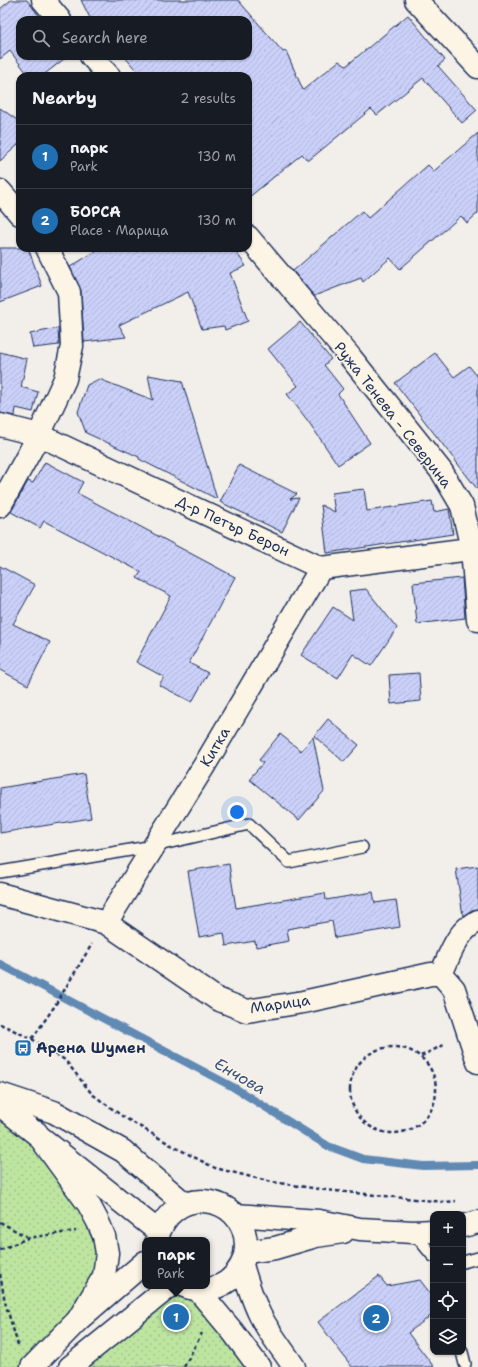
<!DOCTYPE html>
<html lang="en">
<head>
<meta charset="utf-8">
<style>
	:root { --surface:#171b24; --page:#242831; --text:#f1f3f6; --muted:#9ea1a6; --line:#363941; --accent:#1f6fb2 }
	body { margin:0; font-family:"Shantell Sans",sans-serif; background:var(--page); color:var(--text) }
	.controls { position:absolute; right:12px; bottom:12px; display:grid; overflow:hidden; border-radius:8px; box-shadow:0 1px 3px #0004 }
	.controls button { width:36px; height:36px; display:grid; place-items:center; padding:0; border:0; border-bottom:1px solid var(--line); background:var(--surface); color:var(--text); font:20px sans-serif }
	.you { position:absolute; left:237px; top:812px; width:14px; height:14px; margin:-10px; border:3px solid #fff; border-radius:50%; background:#1a73e8; box-shadow:0 0 0 6px #1a73e833 }
	.badge { display:grid; place-items:center; width:26px; height:26px; border-radius:50%; background:var(--accent); color:#fff; font-size:13px; font-weight:700 }
	.pin { position:absolute; translate:-50% -50%; border:2px solid #fff; box-shadow:0 1px 4px #0006 }
	.popup { position:absolute; left:142px; top:1237px; width:68px; height:52px; box-sizing:border-box; display:grid; place-content:center; border-radius:8px; background:var(--surface); filter:drop-shadow(0 1px 3px #0005); font-size:13px; white-space:nowrap; color:var(--muted) }
	.popup b { font-size:15px; color:var(--text) }
	.popup::after { content:''; position:absolute; left:50%; top:100%; margin-left:-8px; border:8px solid transparent; border-top-color:var(--surface) }
	.list { margin:0; padding:0; list-style:none }
	h2 { display:flex; justify-content:space-between; align-items:center; height:52px; margin:0; padding:0 16px; font-size:17px }
	h2 small { font-size:13px; font-weight:400; color:var(--muted) }
	.list li { display:grid; grid-template-columns:26px 1fr auto; gap:12px; align-items:center; box-sizing:border-box; height:64px; padding:0 16px; border-top:1px solid var(--line) }
	.list b { display:block; font-size:15px; white-space:nowrap }
	.list p { margin:0; font-size:13px; white-space:nowrap; color:var(--muted) }
	.list em { font-size:13px; font-style:normal; color:var(--muted) }
	.icon { flex:none; width:22px; height:22px; fill:none; stroke:currentColor; stroke-width:2; stroke-linecap:round; stroke-linejoin:round }
	.map { position:relative; flex:none; width:478px; height:1367px; overflow:hidden }
	.search { position:absolute; background:var(--surface); box-shadow:0 1px 3px #0004; left:16px; top:16px; width:236px; height:44px; display:flex; align-items:center; gap:10px; box-sizing:border-box; padding:0 14px; border-radius:12px; color:var(--muted); font-size:15px }
	.panel { position:absolute; background:var(--surface); box-shadow:0 1px 3px #0004; left:16px; top:72px; width:236px; height:180px; border-radius:12px }
	.map>svg:first-child { display:block }
	.park { fill:url(#park-dots); stroke:#6c8a7f }
	.lines { fill:none; stroke-linecap:round; stroke-linejoin:round }
	.stream { stroke:#6189b4; stroke-width:8 }
	.building { fill:url(#building-hatch); stroke:#1b2f5e }
	.service-casing { stroke:#1b2f5e; stroke-width:14 }
	.minor-casing { stroke:#1b2f5e; stroke-width:25 }
	.secondary-casing { stroke:#1b2f5e; stroke-width:25 }
	.path { stroke:#1b2f5e; stroke-width:2.5; stroke-dasharray:4 3; stroke-linecap:butt }
	.service { stroke:#fcf5e5; stroke-width:11 }
	.minor { stroke:#fcf5e5; stroke-width:22 }
	.secondary { stroke:#fcf5e5; stroke-width:22 }
	.labels { text-anchor:middle; dominant-baseline:central; stroke-width:3; stroke-linejoin:round; paint-order:stroke }
	.street-label { font-size:15px; fill:#1b2f5e; stroke:#fcf5e5 }
	.poi-label { font-size:15px; font-weight:bold; fill:#1b2f5e; stroke:#fcf5e5; text-anchor:start }
	.water-label { font-size:16px; font-style:italic; fill:#385482; stroke:#fcf5e5 }
</style>
</head>
<body>
<div class="map">
<svg width="478" height="1367" viewBox="0 0 478 1367">
	<defs>
		<pattern id="park-dots" width="8" height="8" patternUnits="userSpaceOnUse"><rect width="8" height="8" fill="#bde5a0"/><path d="M2 2h.1M6 6h.1" fill="none" stroke="#a2c58c" stroke-width="1.8" stroke-linecap="round"/></pattern>
		<pattern id="building-hatch" width="6" height="6" patternUnits="userSpaceOnUse"><rect width="6" height="6" fill="#cad0f8"/><path d="M-1 1l2-2M0 6l6-6M5 7l2-2" fill="none" stroke="#adb3d7"/></pattern>
	</defs>
	<rect width="100%" height="100%" fill="#f2eee9"/>
	<filter id="ink" filterUnits="userSpaceOnUse"><feTurbulence type="fractalNoise" baseFrequency=".025" numOctaves="2"/><feDisplacementMap in="SourceGraphic" scale="8" xChannelSelector="R" yChannelSelector="G"/><feConvolveMatrix kernelMatrix="1 2 1 2 8 2 1 2 1" color-interpolation-filters="sRGB"/></filter>
	<g filter="url(#ink)">
		<path class="park" d="M 0,1105 L 36,1132 L 104,1236 L 104,1276 L 32,1367 L 0,1367 Z
			M 184,1286 L 259,1367 L 70,1367 Z"/>
		<g class="lines">
			<path class="stream" d="M 0,964 L 233,1087 L 328,1146 L 363,1159 L 423,1166 L 478,1165"/>
		</g>
		<path class="building" d="M 11,0 L 27,0 L 42,20 L 20,20 L 20,56 L 68,56 L 42,76 L 29,76 L 10,51 L 0,59 L 0,9 Z
			M 81,0 L 238,0 L 283,52 L 286,51 L 303,90 L 339,61 L 346,66 L 408,15 L 445,60 L 438,66 L 477,110 L 462,123 L 423,78 L 377,115 L 371,109 L 308,161 L 302,154 L 248,198 L 248,76 L 141,76 L 124,56 L 248,56 L 248,20 L 91,20 Z
			M 0,108 L 20,122 L 20,143 L 0,161 Z
			M 478,133 L 478,213 L 467,223 L 461,216 L 400,269 L 390,258 L 363,282 L 361,278 L 314,296 L 293,271 L 362,211 L 368,218 L 428,165 L 434,171 Z
			M 0,248 L 28,248 L 42,286 L 0,302 Z
			M 101,248 L 233,248 L 246,266 L 230,273 L 248,321 L 225,330 L 224,326 L 202,329 L 188,292 L 119,325 L 126,337 L 84,342 L 81,291 L 70,267 Z
			M 300,322 L 331,359 L 324,365 L 343,389 L 338,394 L 370,443 L 338,465 L 308,421 L 287,394 L 298,386 L 268,349 Z
			M 58,328 L 59,345 L 33,348 L 30,334 Z
			M 0,352 L 27,359 L 21,387 L 38,392 L 33,412 L 16,408 L 15,416 L 0,413 Z
			M 435,353 L 454,377 L 469,366 L 478,377 L 478,490 L 395,383 Z
			M 148,375 L 182,381 L 217,499 L 139,459 L 139,457 L 86,433 L 78,412 L 87,385 L 99,379 L 153,400 Z
			M 45,462 L 83,482 L 77,493 L 235,577 L 189,663 L 208,673 L 192,702 L 159,685 L 164,677 L 136,662 L 171,596 L 137,578 L 141,572 L 44,521 L 40,528 L 11,512 L 28,481 L 33,483 Z
			M 239,465 L 297,494 L 290,499 L 299,498 L 282,532 L 220,502 Z
			M 364,489 L 367,511 L 432,501 L 434,512 L 449,509 L 453,534 L 327,553 L 321,505 L 335,512 L 332,493 Z
			M 0,566 L 35,585 L 13,624 L 50,642 L 28,685 L 0,670 Z
			M 462,578 L 465,618 L 417,624 L 413,583 Z
			M 366,589 L 397,628 L 371,666 L 353,654 L 338,678 L 301,655 L 333,607 L 353,620 L 349,591 Z
			M 419,673 L 421,701 L 391,704 L 389,675 Z
			M 328,719 L 359,745 L 344,762 L 314,736 Z
			M 280,734 L 301,751 L 313,737 L 324,791 L 299,820 L 249,779 L 263,763 L 259,760 Z
			M 84,774 L 91,818 L 0,833 L 0,788 Z
			M 229,864 L 236,908 L 325,893 L 326,900 L 373,892 L 375,903 L 396,900 L 400,927 L 335,938 L 332,921 L 287,929 L 289,941 L 256,947 L 255,941 L 226,946 L 224,933 L 199,937 L 188,871 Z
			M 478,866 L 478,909 L 472,910 L 463,916 L 456,869 Z
			M 379,1276 L 387,1286 L 420,1280 L 433,1297 L 433,1314 L 408,1333 L 434,1367 L 352,1367 L 318,1322 Z"/>
		<g class="lines">
			<g class="service-casing">
				<path id="service" d="M 0,872 L 154,846 L 249,824 L 289,862 L 362,847
					M 413,1232 L 433,1256
					M 463,1262 L 478,1258
					M 462,1352 L 465,1364"/>
			</g>
			<g class="minor-casing">
				<path id="minor" d="M 43,0 L 60,20
					M 416,0 L 478,67
					M 91,56 L 109,76
					M 0,191 L 20,214
					M 248,237 L 351,358 L 442,472 L 462,506 L 472,549 L 478,620
					M 0,425 L 39,435 L 321,568 L 478,548
					M 0,506 L 39,435 L 65,379 L 72,346 L 69,292 L 47,248
					M 0,894 L 106,923 L 217,999 L 247,1011 L 303,1002 L 431,974 L 441,974 L 454,989 L 478,1062
					M 106,923 L 204,766 L 321,568
					M 441,974 C 450,955 457,930 478,921
					M 235,1215 L 319,1221 L 360,1229 L 413,1232 L 433,1231
					M 463,1226 L 478,1222
					M 246,1252 L 275,1248 L 316,1236 L 343,1232
					M 32,1367 L 78,1320 L 145,1262
					M 70,1367 L 170,1286"/>
			</g>
			<g class="secondary-casing">
				<path id="secondary" d="M 0,1094 L 54,1112 L 123,1151 L 185,1204
					M 0,1105 L 159,1232
					M 36,1132 L 89,1205 L 98,1222 L 104,1236 L 107,1253 L 104,1276 L 78,1320
					M 157,1240 C 169,1183 245,1192 246,1245 C 246,1260 239,1272 228,1281 C 216,1290 198,1292 184,1286
					M 242,1265 C 247,1282 252,1299 260,1315 C 269,1333 283,1350 294,1367
					M 198,1290 L 233,1332 L 259,1367"/>
			</g>
			<path class="path" d="M 0,1024 L 32,1039 L 65,1060 L 92,1094 L 122,1116 L 171,1145 L 215,1168 L 272,1182 L 326,1190 L 444,1202 L 456,1201
				M 32,1039 L 54,1007 L 92,944
				M350 1090a43 43 0 1 1 86 0a43 43 0 1 1-86 0Z
				M 421,1056 L 446,1044
				M 0,1222 L 27,1237
				M 0,1250 L 28,1238 L 76,1231
				M 0,1274 L 5,1302 L 18,1345
				M 171,1318 L 176,1317 L 190,1319
				M 184,1367 L 202,1333"/>
			<use href="#service" class="service"/>
			<use href="#minor" class="minor"/>
			<use href="#secondary" class="secondary"/>
		</g>
	</g>
	<defs>
		<g id="bus-square" transform="scale(0.9)"><rect x="-9" y="-9" width="18" height="18" rx="4" fill="#1f6fb2" stroke="#fcf5e5"/><path d="M-5-6H5V4H4V6H2V4H-2V6H-4V4H-5ZM-3.5-4V0h7V-4ZM-3.5 1.2v1.5H-2V1.2ZM2 1.2v1.5H3.5V1.2Z" fill="#fff"/></g>
	</defs>
	<g fill-rule="evenodd">
		<use href="#bus-square" x="23" y="1048"/>
	</g>
	<g class="labels">
		<g class="street-label">
			<text transform="translate(393 415) rotate(52)">Ружа Тенева - Северина</text>
			<text transform="translate(233 526) rotate(25)">Д-р Петър Берон</text>
			<text transform="translate(215 747) rotate(-59)">Китка</text>
			<text transform="translate(280 1004) rotate(-8)">Марица</text>
		</g>
		<g class="poi-label">
			<text x="36" y="1048">Арена Шумен</text>
		</g>
		<g class="water-label">
			<text transform="translate(240 1076) rotate(30)">Енчова</text>
		</g>
	</g>
</svg>
<div class="controls">
<button>+</button>
<button>−</button>
<button><svg class="icon" aria-label="locate" viewBox="0 0 24 24"><circle cx="12" cy="12" r="6"/><path d="M12 2v4M12 18v4M2 12h4M18 12h4"/></svg></button>
<button><svg class="icon" aria-label="layers" viewBox="0 0 24 24"><path d="M12 4l9 5-9 5-9-5zM3 14l9 5 9-5"/></svg></button>
</div>
<div class="you"></div>
<div class="pin badge" style="left:176px;top:1317px">1</div>
<div class="popup"><b>парк</b>Park</div>
<div class="pin badge" style="left:376px;top:1318px">2</div>
<div class="search"><svg class="icon" aria-label="search" viewBox="0 0 24 24"><circle cx="10" cy="10" r="6"/><path d="M15 15l6 6"/></svg>Search here</div>
<section class="panel">
<h2>Nearby<small>2 results</small></h2>
<ul class="list">
<li><span class="badge">1</span><div><b>парк</b><p>Park</p></div><em>130 m</em></li>
<li><span class="badge">2</span><div><b>БОРСА</b><p>Place · Марица</p></div><em>130 m</em></li>
</ul>
</section>
</div>
</body>
</html>
